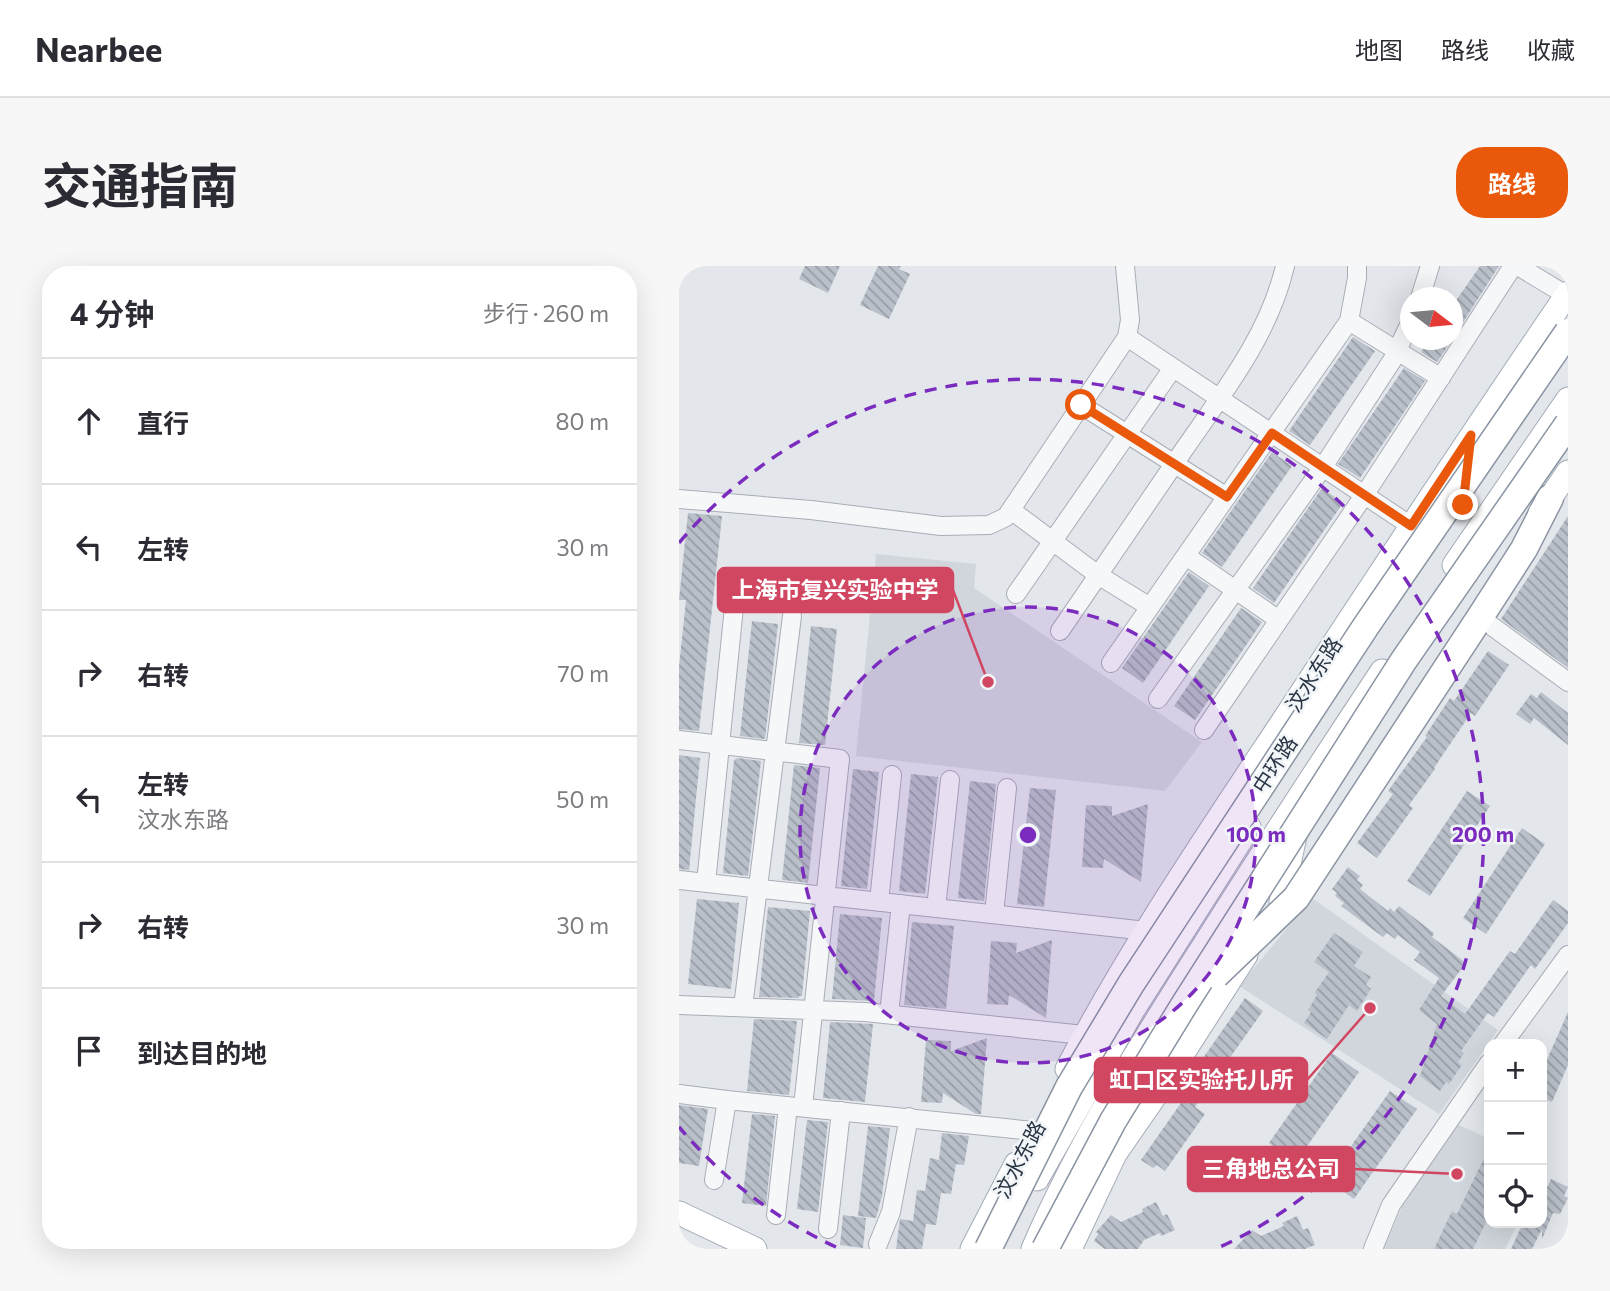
<!DOCTYPE html>
<html lang="zh">
<head>
<meta charset="utf-8">
<style>
	:root { --surface:#fff; --page:#f7f7f7; --text:#2b2b33; --muted:#7c7c81; --line:#e1e1e2; --accent:#ea580c }
	body { margin:0; font-family:Commissioner,"Noto Sans SC",sans-serif; background:var(--page); color:var(--text) }
	.controls { position:absolute; right:21px; bottom:21px; display:grid; overflow:hidden; border-radius:14px; box-shadow:0 7px 28px #0002 }
	.controls button { width:63px; height:63px; display:grid; place-items:center; padding:0; border:0; border-bottom:2px solid var(--line); background:var(--surface); color:var(--text); font:35px sans-serif }
	.compass { position:absolute; left:721px; top:21px; width:63px; height:63px; border-radius:50%; background:var(--surface); box-shadow:0 7px 28px #0002; rotate:106deg }
	.stop { position:absolute; width:21px; height:21px; margin:-16px; border:5px solid #ea580c; border-radius:50%; background:#fff }
	.stop.end { background:#ea580c; border-color:#fff; box-shadow:0 2px 7px #0008 }
	.list { margin:0; padding:0; list-style:none }
	h2 { display:flex; justify-content:space-between; align-items:center; height:91px; margin:0; padding:0 28px; font-size:30px }
	h2 small { font-size:23px; font-weight:400; color:var(--muted) }
	.list li { display:grid; grid-template-columns:46px 1fr auto; gap:21px; align-items:center; box-sizing:border-box; height:126px; padding:0 28px; border-top:2px solid var(--line) }
	.list b { display:block; font-size:26px; white-space:nowrap }
	.list p { margin:0; font-size:23px; white-space:nowrap; color:var(--muted) }
	.list em { font-size:23px; font-style:normal; color:var(--muted) }
	.icon { flex:none; width:38px; height:38px; fill:none; stroke:currentColor; stroke-width:2; stroke-linecap:round; stroke-linejoin:round }
	.map { position:relative; flex:none; width:889px; height:983px; overflow:hidden; border-radius:28px }
	header { display:flex; align-items:center; gap:42px; box-sizing:border-box; height:98px; padding:0 35px; background:var(--surface); border-bottom:2px solid var(--line) }
	header strong { font-size:33px }
	nav { display:flex; gap:38px; margin-inline-start:auto; font-size:24px }
	.intro { display:flex; align-items:center; justify-content:space-between; box-sizing:border-box; height:168px; padding:0 42px }
	h1 { margin:0; font-size:49px }
	.button { padding:18px 32px; border-radius:28px; background:var(--accent); color:#fff; font-size:24px; font-weight:700 }
	main { display:flex; gap:42px; padding:0 42px }
	aside { flex:1; background:var(--surface); border-radius:28px; box-shadow:0 7px 28px #0002 }
	.map>svg:first-child { display:block }
	.built { fill:#d1d6dd }
	.building { fill:url(#building-back-hatch) }
	.lines { fill:none; stroke-linecap:round; stroke-linejoin:round }
	.minor-casing { stroke:#a8adb6; stroke-width:20 }
	.major-casing { stroke:#a2abb7; stroke-width:25 }
	.highway-casing { stroke:#8a94a2; stroke-width:29 }
	.minor { stroke:#f6f7f9; stroke-width:18 }
	.major { stroke:#fff; stroke-width:23 }
	.highway { stroke:#fff; stroke-width:26 }
	.highway-bridge-casing { stroke:#8a94a2; stroke-width:29; stroke-linecap:butt }
	.highway-bridge { stroke:#fff; stroke-width:26 }
	.route { stroke:#ea580c; stroke-width:9 }
	.ring { fill:none; stroke:#7b2cbf; stroke-width:3.5; stroke-dasharray:12 9 }
	.labels { text-anchor:middle; dominant-baseline:central; stroke-width:5; stroke-linejoin:round; paint-order:stroke }
	.street-label { font-size:21px; fill:#2a3544; stroke:#f2f5f8 }
	.centre { fill:#7b2cbf; stroke:#f2f5f8; stroke-width:3.5 }
	.ring-label { font-size:21px; text-anchor:middle; font-weight:bold; fill:#7b2cbf; stroke:#f2f5f8; stroke-width:5; stroke-linejoin:round; paint-order:stroke }
	.leader { fill:none; stroke:#d14762; stroke-width:2.5 }
	.callout-dot { fill:#d14762; stroke:#f2f5f8; stroke-width:2.5 }
	.callout { fill:#d14762; stroke:#d14762; stroke-width:2.5 }
	.callout-label { font-size:23px; text-anchor:middle; font-weight:bold; fill:#fff }
</style>
</head>
<body>
<header>
<strong>Nearbee</strong>
<nav><a>地图</a><a>路线</a><a>收藏</a></nav>
</header>
<div class="intro"><h1>交通指南</h1><a class="button">路线</a></div>
<main>
<aside>
<h2>4 分钟<small>步行 · 260 m</small></h2>
<ul class="list">
<li><svg class="icon" aria-label="ahead" viewBox="0 0 24 24"><path d="M12 20V5M6 11l6-6 6 6"/></svg><div><b>直行</b></div><em>80 m</em></li>
<li><svg class="icon" aria-label="left" viewBox="0 0 24 24"><path d="M17 20v-9H6M10 6l-5 5 5 5"/></svg><div><b>左转</b></div><em>30 m</em></li>
<li><svg class="icon" aria-label="right" viewBox="0 0 24 24"><path d="M7 20v-9h11M14 6l5 5-5 5"/></svg><div><b>右转</b></div><em>70 m</em></li>
<li><svg class="icon" aria-label="left" viewBox="0 0 24 24"><path d="M17 20v-9H6M10 6l-5 5 5 5"/></svg><div><b>左转</b><p>汶水东路</p></div><em>50 m</em></li>
<li><svg class="icon" aria-label="right" viewBox="0 0 24 24"><path d="M7 20v-9h11M14 6l5 5-5 5"/></svg><div><b>右转</b></div><em>30 m</em></li>
<li><svg class="icon" aria-label="arrive" viewBox="0 0 24 24"><path d="M6 21V4h12l-3 4 3 4H6"/></svg><div><b>到达目的地</b></div></li>
</ul>
</aside>
<div class="map">
<svg width="889" height="983" viewBox="0 0 889 983">
	<defs>
		<pattern id="building-back-hatch" width="6" height="6" patternUnits="userSpaceOnUse" patternTransform="scale(1.75)"><rect width="6" height="6" fill="#bac0c9"/><path d="M-1 5l2 2M0 0l6 6M5-1l2 2" fill="none" stroke="#979da5"/></pattern>
	</defs>
	<rect width="100%" height="100%" fill="#e3e6eb"/>
	<path class="built" d="M 197,288 L 297,298 L 295,322 L 523,476 L 486,525 L 177,490 Z
		M 633,632 L 819,764 L 760,848 L 560,720 Z
		M 778,858 L 810,873 L 810,957 L 839,957 L 826,983 L 705,983 L 722,943 Z"/>
	<path class="building" d="M 126,0 L 161,0 L 149,27 L 120,13 Z
		M 199,0 L 222,0 L 220,3 L 231,8 L 210,53 L 181,39 Z
		M 801,0 L 820,0 L 774,72 L 774,39 Z
		M 674,71 L 696,85 L 631,179 L 610,165 Z
		M 750,74 L 773,74 L 758,96 L 742,86 Z
		M 725,102 L 746,115 L 681,212 L 659,198 Z
		M 593,186 L 613,200 L 543,301 L 523,287 Z
		M 643,222 L 664,237 L 595,337 L 574,322 Z
		M 9,247 L 43,250 L 20,465 L 0,463 L 0,401 L 7,334 L 0,334 Z
		M 889,250 L 889,402 L 822,353 Z
		M 510,306 L 530,320 L 464,417 L 443,402 Z
		M 562,342 L 583,356 L 516,454 L 495,440 Z
		M 73,355 L 99,358 L 86,473 L 61,470 Z
		M 132,360 L 158,363 L 146,479 L 120,477 Z
		M 809,385 L 830,399 L 796,450 L 792,447 L 755,502 L 756,503 L 730,539 L 734,542 L 698,592 L 678,577 L 714,528 L 709,525 L 748,471 L 746,470 L 771,432 L 775,435 Z
		M 862,426 L 889,447 L 889,479 L 855,452 L 851,458 L 837,448 L 852,428 L 858,432 Z
		M 0,489 L 21,492 L 10,604 L 0,603 Z
		M 59,492 L 82,495 L 69,610 L 44,607 L 55,494 Z
		M 115,499 L 141,502 L 129,617 L 103,614 Z
		M 174,503 L 200,506 L 188,623 L 162,620 Z
		M 232,508 L 259,511 L 246,628 L 220,625 Z
		M 291,515 L 317,518 L 305,635 L 279,632 Z
		M 351,522 L 377,524 L 365,641 L 338,638 Z
		M 788,525 L 811,540 L 751,630 L 728,615 Z
		M 469,538 L 462,616 L 425,593 L 424,602 L 403,601 L 407,539 L 433,540 L 433,550 Z
		M 843,562 L 866,578 L 807,668 L 784,652 Z
		M 669,601 L 681,610 L 678,614 L 684,619 L 681,623 L 709,645 L 711,642 L 715,646 L 720,640 L 755,667 L 753,671 L 787,697 L 762,730 L 786,748 L 831,685 L 836,688 L 874,634 L 889,645 L 889,657 L 856,703 L 852,699 L 815,751 L 809,747 L 782,785 L 785,787 L 779,796 L 783,799 L 770,818 L 767,816 L 761,825 L 741,810 L 758,758 L 740,744 L 760,712 L 735,694 L 741,686 L 719,669 L 716,673 L 708,667 L 704,671 L 662,640 L 665,637 L 656,630 L 658,627 L 653,623 Z
		M 18,633 L 60,637 L 52,723 L 9,718 Z
		M 89,641 L 131,645 L 123,730 L 120,730 L 120,732 L 80,731 Z
		M 161,648 L 203,652 L 195,735 L 153,733 Z
		M 233,656 L 275,660 L 267,743 L 225,739 Z
		M 655,667 L 684,686 L 675,700 L 692,711 L 687,719 L 692,723 L 678,745 L 670,739 L 648,773 L 625,757 L 632,746 L 629,744 L 638,729 L 636,726 L 650,706 L 635,696 Z
		M 373,674 L 367,752 L 330,729 L 329,739 L 308,738 L 312,675 L 338,677 L 337,687 Z
		M 566,732 L 584,745 L 516,841 L 526,848 L 486,905 L 478,899 L 474,902 L 462,894 L 509,827 L 503,822 Z
		M 889,746 L 889,799 L 873,836 L 863,832 L 863,805 Z
		M 75,753 L 118,755 L 110,829 L 68,825 Z
		M 151,756 L 194,758 L 186,836 L 144,832 Z
		M 308,772 L 302,848 L 297,848 L 264,827 L 263,837 L 242,836 L 247,774 L 272,775 L 272,785 Z
		M 653,787 L 680,806 L 617,896 L 590,877 Z
		M 711,825 L 738,843 L 675,933 L 648,914 Z
		M 0,839 L 29,843 L 20,900 L 0,897 Z
		M 73,848 L 96,850 L 87,940 L 63,937 Z
		M 128,854 L 149,856 L 139,946 L 118,943 Z
		M 189,860 L 211,862 L 203,930 L 197,952 L 179,950 Z
		M 263,867 L 290,870 L 285,899 L 277,898 L 272,928 L 262,927 L 257,959 L 247,958 L 243,983 L 217,983 L 221,953 L 234,955 L 238,924 L 246,925 L 251,892 L 260,894 Z
		M 810,882 L 810,950 L 794,983 L 755,983 L 773,945 L 778,948 Z
		M 872,913 L 889,921 L 885,930 L 889,932 L 881,948 L 874,947 L 863,973 L 863,963 L 853,983 L 832,983 L 844,957 L 863,957 L 863,932 Z
		M 477,936 L 484,950 L 488,948 L 496,964 L 482,970 L 481,967 L 465,974 L 459,983 L 426,983 L 415,975 L 419,968 L 417,966 L 432,949 L 442,956 L 464,946 L 463,943 Z
		M 164,949 L 187,952 L 184,982 L 161,979 Z
		M 618,950 L 624,964 L 629,962 L 636,979 L 626,983 L 555,983 L 573,964 L 582,970 L 605,960 L 603,957 Z"/>
	<g class="lines">
		<g class="minor-casing">
			<path id="minor" d="M 446,0 L 451,54 L 448,71
				M 839,0 L 887,29
				M 741,32 L 751,0
				M 670,55 L 762,112
				M 402,139 L 548,231
				M 0,233 L 132,244 L 262,260 L 310,259 L 327,251 L 448,71 L 732,260
				M 332,244 L 419,309 L 471,341
				M 507,290 L 600,354
				M 337,328 L 494,102
				M 810,358 L 889,416
				M 381,365 C 422,305 463,245 504,185 C 544,127 590,69 606,0
				M 432,397 L 670,55 L 678,12 L 678,0
				M 479,433 L 644,201 L 714,93 L 732,55
				M 525,464 L 686,228 L 834,0
				M 0,474 L 161,493 L 124,841
				M 0,614 L 468,665
				M 27,617 L 55,341
				M 200,636 L 213,509
				M 257,642 L 271,514
				M 315,648 L 328,522
				M 0,739 L 186,746 L 405,769
				M 64,741 L 113,350
				M 210,748 L 222,638
				M 824,778 L 889,689
				M 0,828 L 48,834
				M 35,914 L 48,834 L 355,865
				M 97,949 L 109,840
				M 149,963 L 162,845
				M 199,978 L 212,946 L 230,851
				M 694,983 L 712,939 L 810,797"/>
		</g>
		<g class="major-casing">
			<path id="major" d="M 861,247 L 889,206
				M 775,299 L 889,133
				M 602,636 L 616,570
				M 388,803 C 451,683 527,571 602,458 C 697,313 792,169 889,27
				M 358,913 L 454,744 L 570,561
				M 0,947 L 76,983
				M 293,983 L 337,898
				M 354,983 C 401,874 465,773 529,673 C 586,583 644,494 703,405
				M 391,983 L 436,888 L 481,823 L 567,689"/>
		</g>
		<g class="highway-casing">
			<path id="highway" d="M 796,359 L 845,283 L 871,232"/>
		</g>
		<use href="#minor" class="minor"/>
		<use href="#major" class="major"/>
		<use href="#highway" class="highway"/>
		<g class="highway-bridge-casing">
			<path id="highway-bridge" d="M 537,709 L 617,632 L 796,359
				M 309,983 L 390,821 L 452,718 L 687,360 L 889,66
				M 366,983 L 434,855 L 505,739 L 725,394 L 889,158"/>
		</g>
		<use href="#highway-bridge" class="highway-bridge"/>
	</g>
	<g class="lines">
		<path class="route" d="M 402,139 L 548,231 L 593,167 L 732,260 L 792,169 L 784,239"/>
	</g>
	<circle cx="349" cy="569" r="228" fill="#7b2cbf" fill-opacity=".12"/>
	<g class="ring">
		<circle cx="349" cy="569" r="228"/>
		<path d="M157 981A455 455 0 0 1 0 861M0 277A455 455 0 1 1 541 981"/>
	</g>
	<g class="labels">
		<g class="street-label">
			<text transform="translate(634 408) rotate(-57)">汶水东路</text>
			<text transform="translate(595 498) rotate(-57)">中环路</text>
			<text transform="translate(340 893) rotate(-62)">汶水东路</text>
		</g>
	</g>
	<circle cx="349" cy="569" r="10" class="centre"/>
	<g class="ring-label">
		<text x="577" y="576">100 m</text>
		<text x="804" y="576">200 m</text>
	</g>
	<path class="leader" d="M309 416L274 324M691 742L628 814M778 908L675 903"/>
	<g class="callout-dot">
		<circle cx="309" cy="416" r="7"/>
		<circle cx="691" cy="742" r="7"/>
		<circle cx="778" cy="908" r="7"/>
	</g>
	<g class="callout">
		<rect x="39" y="302" width="235" height="44" rx="7"/>
		<rect x="416" y="792" width="212" height="44" rx="7"/>
		<rect x="509" y="881" width="166" height="44" rx="7"/>
	</g>
	<g class="callout-label">
		<text x="156" y="332">上海市复兴实验中学</text>
		<text x="522" y="822">虹口区实验托儿所</text>
		<text x="592" y="911">三角地总公司</text>
	</g>
</svg>
<div class="controls">
<button>+</button>
<button>−</button>
<button><svg class="icon" aria-label="locate" viewBox="0 0 24 24"><circle cx="12" cy="12" r="6"/><path d="M12 2v4M12 18v4M2 12h4M18 12h4"/></svg></button>
</div>
<svg class="compass" viewBox="-18 -18 36 36"><path d="M0-13l5 13h-10z" fill="#e53935"/><path d="M0 13l5-13h-10z" fill="#7c7c81"/></svg>
<div class="stop" style="left:402px;top:139px"></div>
<div class="stop end" style="left:784px;top:239px"></div>
</div>
</main>
</body>
</html>
